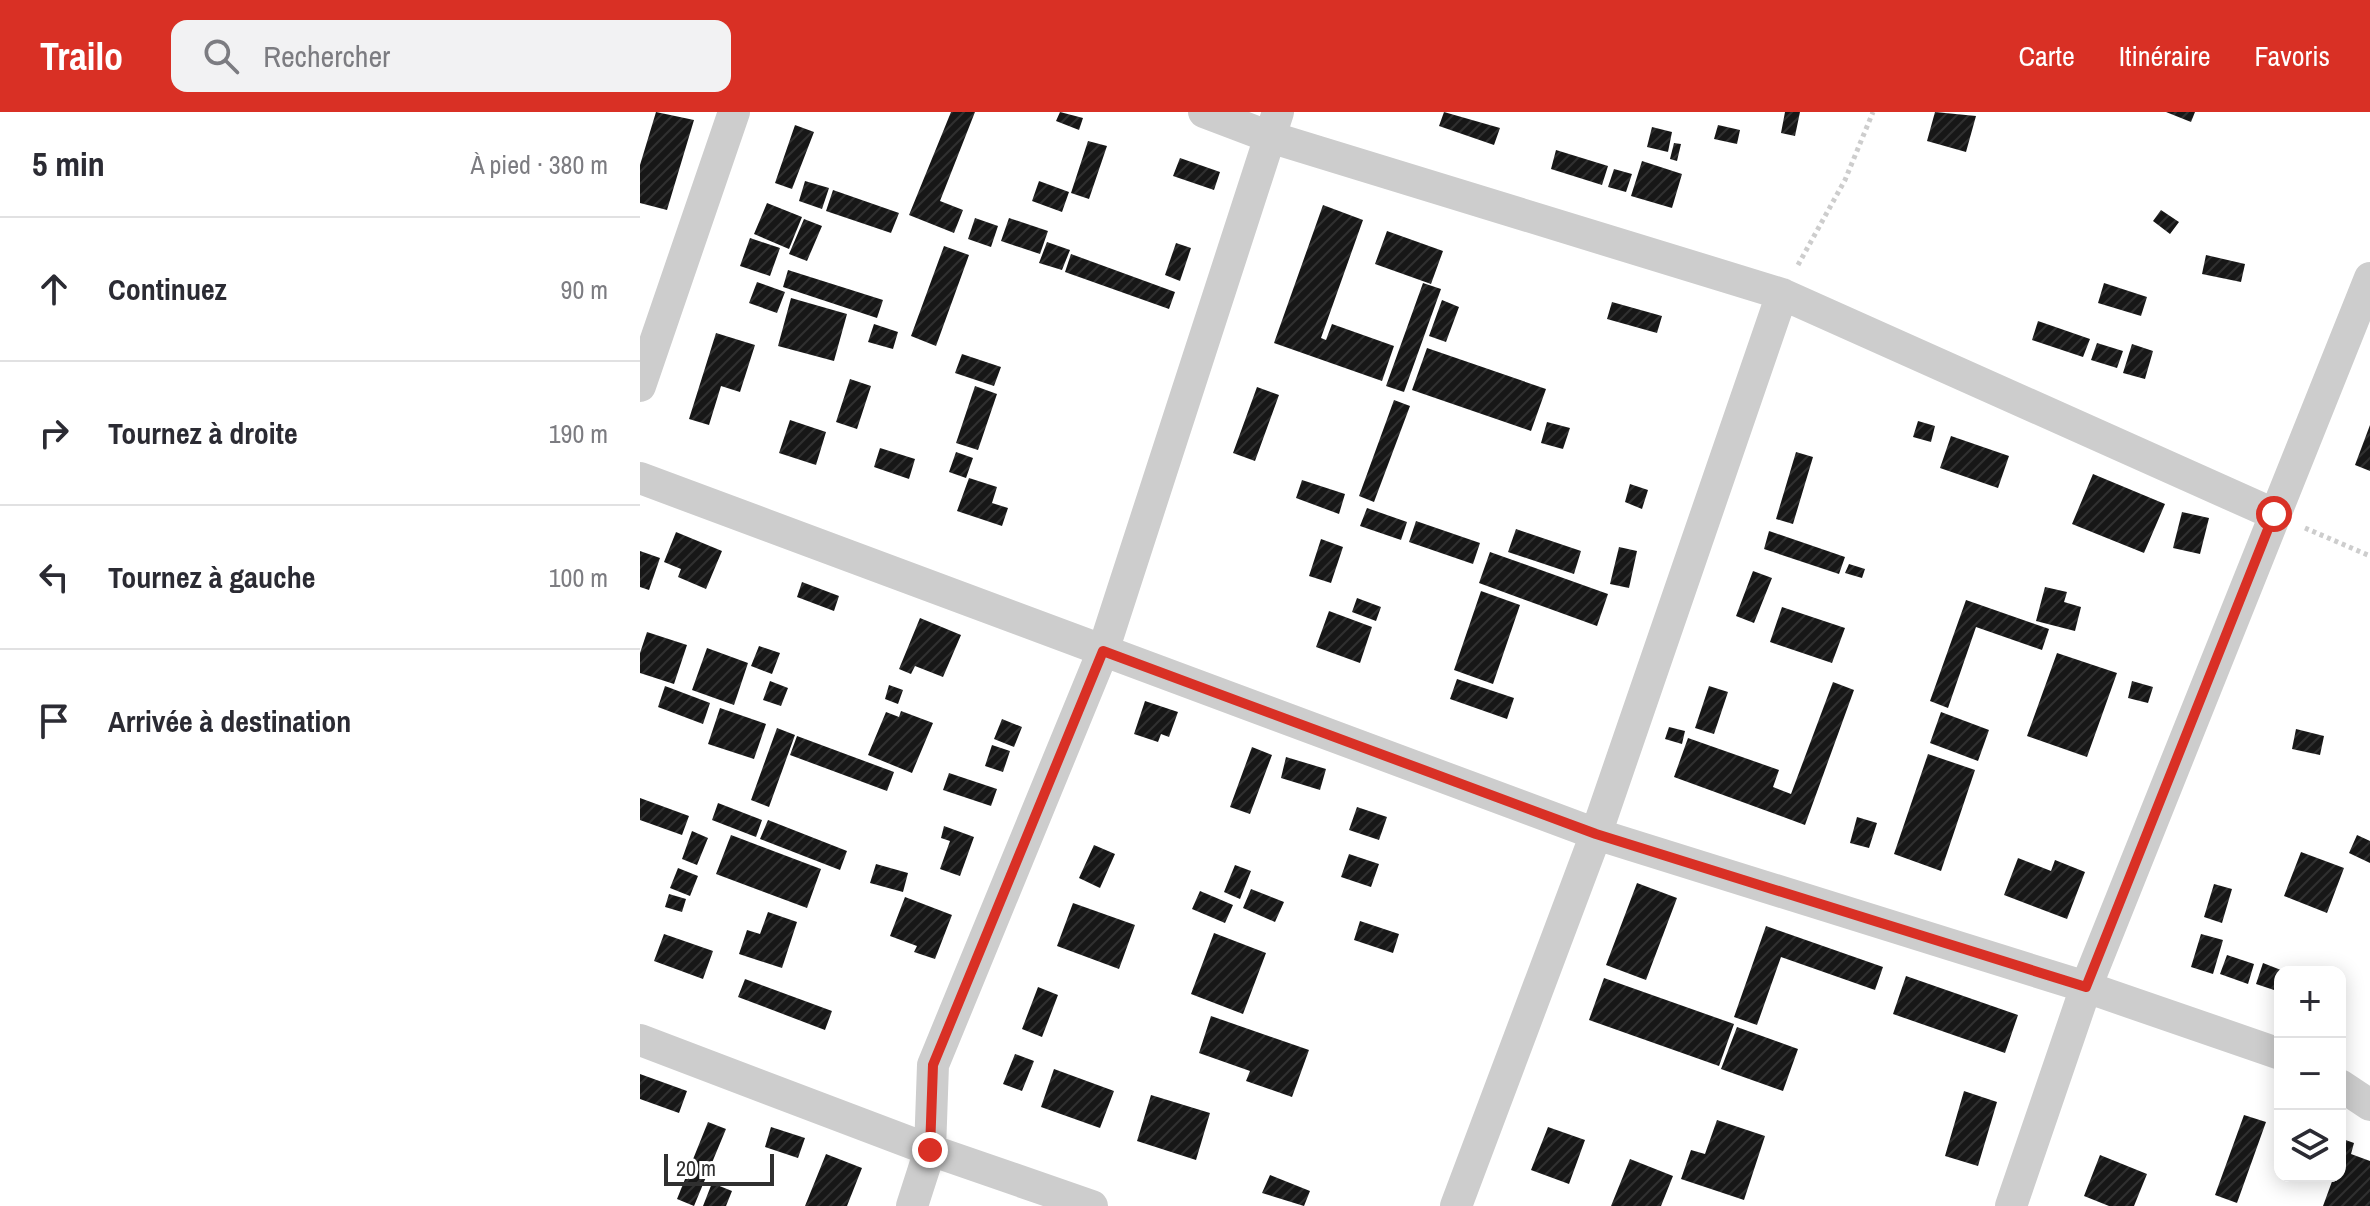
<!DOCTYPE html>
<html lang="fr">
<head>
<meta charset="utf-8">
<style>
	:root { --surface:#fff; --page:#f2f2f3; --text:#2b2b33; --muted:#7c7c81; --line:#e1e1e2; --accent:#d93025 }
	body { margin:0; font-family:"Archivo Narrow",sans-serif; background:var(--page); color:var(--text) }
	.controls { position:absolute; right:24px; bottom:24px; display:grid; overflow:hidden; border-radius:16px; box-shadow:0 4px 20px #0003 }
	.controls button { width:72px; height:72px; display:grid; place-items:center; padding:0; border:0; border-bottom:2px solid var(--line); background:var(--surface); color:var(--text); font:40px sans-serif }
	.scale { position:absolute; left:24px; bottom:20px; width:110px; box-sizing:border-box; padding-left:8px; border:4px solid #303030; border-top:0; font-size:22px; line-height:28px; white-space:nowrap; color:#303030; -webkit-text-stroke:6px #fff; paint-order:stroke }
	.stop { position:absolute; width:24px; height:24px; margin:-18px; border:6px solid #d93025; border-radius:50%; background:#fff }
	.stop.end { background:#d93025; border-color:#fff; box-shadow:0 2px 8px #0008 }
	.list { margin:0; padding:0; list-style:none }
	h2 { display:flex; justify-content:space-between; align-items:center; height:104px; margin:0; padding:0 32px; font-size:34px }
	h2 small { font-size:26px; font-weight:400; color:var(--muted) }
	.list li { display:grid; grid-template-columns:52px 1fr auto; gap:24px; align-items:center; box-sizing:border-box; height:144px; padding:0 32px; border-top:2px solid var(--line) }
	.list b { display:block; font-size:30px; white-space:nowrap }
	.list em { font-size:26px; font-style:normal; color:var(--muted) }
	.icon { flex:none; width:44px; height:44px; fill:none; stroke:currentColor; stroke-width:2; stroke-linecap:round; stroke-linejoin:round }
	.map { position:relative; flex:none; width:1730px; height:1094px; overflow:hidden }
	header { display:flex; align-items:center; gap:48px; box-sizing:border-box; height:112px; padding:0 40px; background:var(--accent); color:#fff }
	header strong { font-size:38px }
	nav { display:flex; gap:44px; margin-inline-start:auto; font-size:28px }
	.search { width:560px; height:72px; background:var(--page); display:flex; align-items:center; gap:20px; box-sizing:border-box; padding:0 28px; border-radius:16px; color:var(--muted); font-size:30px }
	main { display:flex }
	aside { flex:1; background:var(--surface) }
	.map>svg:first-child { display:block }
	.building { fill:url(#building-hatch) }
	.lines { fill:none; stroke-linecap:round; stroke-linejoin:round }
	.path { stroke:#cdcdcd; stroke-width:5; stroke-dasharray:4 4; stroke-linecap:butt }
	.minor { stroke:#cdcdcd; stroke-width:32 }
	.route { stroke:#d93025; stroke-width:10 }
</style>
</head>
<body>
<header>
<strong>Trailo</strong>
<div class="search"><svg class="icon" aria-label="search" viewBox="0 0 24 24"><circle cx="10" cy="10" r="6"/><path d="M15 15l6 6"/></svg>Rechercher</div>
<nav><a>Carte</a><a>Itinéraire</a><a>Favoris</a></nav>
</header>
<main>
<aside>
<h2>5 min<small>À pied · 380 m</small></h2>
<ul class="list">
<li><svg class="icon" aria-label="ahead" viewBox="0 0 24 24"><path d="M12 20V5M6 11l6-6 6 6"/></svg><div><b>Continuez</b></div><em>90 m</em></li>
<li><svg class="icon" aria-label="right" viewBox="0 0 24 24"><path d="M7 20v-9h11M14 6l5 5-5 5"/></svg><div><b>Tournez à droite</b></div><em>190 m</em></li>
<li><svg class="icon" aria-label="left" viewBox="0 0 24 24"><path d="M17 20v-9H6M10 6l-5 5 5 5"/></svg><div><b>Tournez à gauche</b></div><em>100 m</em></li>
<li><svg class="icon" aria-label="arrive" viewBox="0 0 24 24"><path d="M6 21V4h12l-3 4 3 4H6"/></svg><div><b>Arrivée à destination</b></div></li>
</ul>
</aside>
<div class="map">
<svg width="1730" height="1094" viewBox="0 0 1730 1094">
	<defs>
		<pattern id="building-hatch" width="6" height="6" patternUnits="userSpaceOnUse" patternTransform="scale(2)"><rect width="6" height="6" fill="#171717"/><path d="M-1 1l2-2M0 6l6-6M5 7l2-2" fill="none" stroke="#303030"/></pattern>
	</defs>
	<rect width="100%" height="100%" fill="#fff"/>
	<path class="building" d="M 16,0 L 54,8 L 27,98 L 0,91 L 0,53 Z
		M 311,0 L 335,0 L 300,89 L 323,98 L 314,121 L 269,103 Z
		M 420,0 L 443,6 L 439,18 L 416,9 Z
		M 804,0 L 860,16 L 854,33 L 799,14 Z
		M 1145,0 L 1160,0 L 1155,24 L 1141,21 Z
		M 1295,0 L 1336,4 L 1326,40 L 1287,29 Z
		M 1526,0 L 1555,0 L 1551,10 Z
		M 155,13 L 174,20 L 152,77 L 135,71 Z
		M 1078,13 L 1100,18 L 1097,32 L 1074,27 Z
		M 1012,15 L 1032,20 L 1028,40 L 1007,35 Z
		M 448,29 L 467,34 L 449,87 L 431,81 Z
		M 1034,31 L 1041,32 L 1037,49 L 1030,47 Z
		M 916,38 L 968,54 L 962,73 L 911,57 Z
		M 540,46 L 580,60 L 574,78 L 533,64 Z
		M 1002,49 L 1042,62 L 1032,96 L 991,84 Z
		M 974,57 L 992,62 L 986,80 L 968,75 Z
		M 165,69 L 189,76 L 182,97 L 159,89 Z
		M 399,69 L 429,80 L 422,100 L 392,89 Z
		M 193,78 L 259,101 L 251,121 L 186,99 Z
		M 127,91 L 162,105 L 149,137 L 114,122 Z
		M 683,93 L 723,108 L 681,226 L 686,228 L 692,212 L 754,234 L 742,269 L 634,231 Z
		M 1521,98 L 1539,110 L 1530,122 L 1513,109 Z
		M 335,106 L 358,114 L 351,135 L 328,127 Z
		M 369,106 L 408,119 L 400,142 L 361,129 Z
		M 164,107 L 182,114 L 167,149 L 149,142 Z
		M 747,119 L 803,139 L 791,172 L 735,152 Z
		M 110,126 L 140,136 L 130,164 L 100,154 Z
		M 407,130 L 430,138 L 422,158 L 399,151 Z
		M 536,131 L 551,136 L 540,169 L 525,163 Z
		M 304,134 L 329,143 L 296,234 L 271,224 Z
		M 431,142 L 535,180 L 529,197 L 425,160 Z
		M 1566,143 L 1605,152 L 1601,170 L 1562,162 Z
		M 148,158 L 243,188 L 237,206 L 143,175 Z
		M 117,170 L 145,180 L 137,201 L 109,191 Z
		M 783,171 L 801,177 L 764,280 L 746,274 Z
		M 1464,171 L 1507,185 L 1501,204 L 1458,191 Z
		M 151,186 L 207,202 L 194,249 L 138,234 Z
		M 802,188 L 819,195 L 806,230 L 789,224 Z
		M 972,190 L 1022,204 L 1017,221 L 967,207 Z
		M 1398,209 L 1450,227 L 1443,245 L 1392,228 Z
		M 234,212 L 258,220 L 253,237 L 228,230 Z
		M 76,221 L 115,233 L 100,280 L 81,274 L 69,313 L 49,307 Z
		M 1457,231 L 1483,239 L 1477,256 L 1451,248 Z
		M 1492,232 L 1513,239 L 1505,267 L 1483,261 Z
		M 787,236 L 906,277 L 891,319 L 772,278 Z
		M 322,242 L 361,255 L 354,274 L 315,261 Z
		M 210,267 L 231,274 L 217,317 L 196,310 Z
		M 335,274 L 357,282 L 338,338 L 316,331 Z
		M 617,275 L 639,283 L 615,349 L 593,341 Z
		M 754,288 L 770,294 L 734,390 L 719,384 Z
		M 150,308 L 186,320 L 176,353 L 139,341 Z
		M 1278,309 L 1295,314 L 1291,330 L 1273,325 Z
		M 907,310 L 930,316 L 923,337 L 901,331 Z
		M 1730,313 L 1730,359 L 1715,353 Z
		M 1311,324 L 1369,344 L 1358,376 L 1300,356 Z
		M 240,336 L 275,347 L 269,367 L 234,355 Z
		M 316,340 L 333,346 L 326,366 L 309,360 Z
		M 1156,340 L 1173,345 L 1153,412 L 1136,407 Z
		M 1453,362 L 1525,392 L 1504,441 L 1432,412 Z
		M 329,366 L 357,375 L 352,391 L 368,396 L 362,414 L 317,399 Z
		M 662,368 L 705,382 L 699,402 L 656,386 Z
		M 990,372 L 1008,378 L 1002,397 L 985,390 Z
		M 727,396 L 767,410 L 761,428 L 720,414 Z
		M 1542,400 L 1569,406 L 1560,442 L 1533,436 Z
		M 776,409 L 840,431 L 833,452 L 769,430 Z
		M 876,417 L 941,439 L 934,462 L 868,440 Z
		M 1129,419 L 1205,445 L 1199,462 L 1124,437 Z
		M 36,420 L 82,439 L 66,477 L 38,465 L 41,457 L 24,450 Z
		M 681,427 L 703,435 L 691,471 L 669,464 Z
		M 979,435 L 997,439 L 989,476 L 970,472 Z
		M 0,439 L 20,446 L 9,478 L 0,475 Z
		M 850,440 L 968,482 L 957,514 L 839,471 Z
		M 1209,452 L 1225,457 L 1222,466 L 1205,461 Z
		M 1113,459 L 1132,466 L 1114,511 L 1096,504 Z
		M 162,470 L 199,484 L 194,499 L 157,485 Z
		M 1405,475 L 1427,480 L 1424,490 L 1441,495 L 1435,519 L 1396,509 Z
		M 841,479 L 880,493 L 853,572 L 814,558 Z
		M 717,486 L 741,495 L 736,509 L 712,500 Z
		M 1326,488 L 1409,517 L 1402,538 L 1336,515 L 1308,596 L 1290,589 Z
		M 1142,495 L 1205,516 L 1192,551 L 1130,530 Z
		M 689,499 L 732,515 L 720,551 L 676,535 Z
		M 280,506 L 321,523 L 303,565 L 275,554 L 271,562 L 259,557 Z
		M 7,520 L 47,533 L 34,572 L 0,561 L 0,541 Z
		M 119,534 L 140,541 L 132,562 L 111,554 Z
		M 67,536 L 108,551 L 94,593 L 52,578 Z
		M 1417,541 L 1477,561 L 1447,645 L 1387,624 Z
		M 817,567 L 874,586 L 867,607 L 810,587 Z
		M 130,569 L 148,576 L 141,594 L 123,588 Z
		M 1492,569 L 1513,575 L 1508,591 L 1488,586 Z
		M 1193,570 L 1214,578 L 1165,713 L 1034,665 L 1048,626 L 1139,658 L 1133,675 L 1151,682 Z
		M 249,573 L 263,578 L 258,592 L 245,587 Z
		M 25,574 L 70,591 L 63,612 L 18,595 Z
		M 1069,574 L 1088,580 L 1074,622 L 1055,616 Z
		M 505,589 L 538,600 L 529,625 L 521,622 L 518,630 L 494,622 Z
		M 80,596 L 126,612 L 114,647 L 68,632 Z
		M 261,599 L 293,611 L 272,661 L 228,643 L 246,600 L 259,605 Z
		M 1301,600 L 1349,618 L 1338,649 L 1290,631 Z
		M 362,607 L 382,615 L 374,635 L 354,627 Z
		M 1029,615 L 1045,619 L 1042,632 L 1025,627 Z
		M 137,616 L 155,623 L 129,695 L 111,688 Z
		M 1656,617 L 1684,624 L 1680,643 L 1652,637 Z
		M 157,624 L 254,660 L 247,679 L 150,643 Z
		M 352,633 L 370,639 L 363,660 L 345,654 Z
		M 612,635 L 632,643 L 610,702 L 590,695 Z
		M 1288,642 L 1335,658 L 1301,759 L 1254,742 Z
		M 646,645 L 686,657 L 680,678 L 641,666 Z
		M 309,661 L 357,677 L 351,694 L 303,678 Z
		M 0,686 L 49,704 L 42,723 L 0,708 Z
		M 78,691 L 122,708 L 116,725 L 72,708 Z
		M 717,695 L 747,705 L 739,728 L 709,718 Z
		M 1217,705 L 1237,711 L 1229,736 L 1210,731 Z
		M 128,708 L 207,739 L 200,758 L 120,727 Z
		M 304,714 L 334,725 L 320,764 L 300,757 L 310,729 L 301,726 Z
		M 52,719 L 68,726 L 57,753 L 42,747 Z
		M 91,723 L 181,757 L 167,796 L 76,762 Z
		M 1717,723 L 1730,729 L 1730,751 L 1709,741 Z
		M 454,733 L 475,742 L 460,776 L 439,766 Z
		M 1661,740 L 1704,756 L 1687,801 L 1644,784 Z
		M 709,742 L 739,752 L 731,775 L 701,765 Z
		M 1378,746 L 1411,759 L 1415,748 L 1445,760 L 1427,807 L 1364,783 Z
		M 236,752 L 268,761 L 263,780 L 230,771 Z
		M 595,753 L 611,759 L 600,787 L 584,780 Z
		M 38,756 L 58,764 L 50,784 L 30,776 Z
		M 997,771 L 1037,786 L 1006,868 L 966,853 Z
		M 1574,772 L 1592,777 L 1582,811 L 1564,805 Z
		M 611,777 L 644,790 L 635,810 L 603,796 Z
		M 560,779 L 593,793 L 585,811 L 552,797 Z
		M 29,782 L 46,787 L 42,800 L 25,795 Z
		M 265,785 L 312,803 L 295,847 L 274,840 L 277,834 L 250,824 Z
		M 433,791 L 495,813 L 479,857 L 417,834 Z
		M 128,800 L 157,810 L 142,856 L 99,842 L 107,818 L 120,822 Z
		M 720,809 L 759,822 L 753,841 L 714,828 Z
		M 1126,814 L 1243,855 L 1235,878 L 1141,845 L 1117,913 L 1094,905 Z
		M 574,821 L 626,841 L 603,902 L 551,882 Z
		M 24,822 L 73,839 L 63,867 L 14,849 Z
		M 1561,822 L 1583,828 L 1573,862 L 1551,855 Z
		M 1587,843 L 1614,852 L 1608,872 L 1580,862 Z
		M 1623,851 L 1646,860 L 1640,860 L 1640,880 L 1616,872 Z
		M 1266,864 L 1378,903 L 1365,941 L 1253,902 Z
		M 964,866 L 1094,912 L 1079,954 L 949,908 Z
		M 105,867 L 192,899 L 185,918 L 98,885 Z
		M 398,875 L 418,883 L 402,925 L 382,917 Z
		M 571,904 L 669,938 L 652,985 L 606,969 L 610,959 L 559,941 Z
		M 1097,915 L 1158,937 L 1143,979 L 1081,957 Z
		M 375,942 L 394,949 L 382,979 L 363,972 Z
		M 414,957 L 474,979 L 460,1016 L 401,995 Z
		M 0,962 L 47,979 L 39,1001 L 0,987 Z
		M 1324,979 L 1357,990 L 1338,1054 L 1305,1044 Z
		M 511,983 L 570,1001 L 556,1048 L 497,1029 Z
		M 1604,1003 L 1626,1010 L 1597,1091 L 1575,1083 Z
		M 1077,1008 L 1125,1024 L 1104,1088 L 1041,1067 L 1051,1038 L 1065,1042 Z
		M 68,1010 L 86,1017 L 54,1094 L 37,1087 Z
		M 131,1015 L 165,1026 L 158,1046 L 125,1035 Z
		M 908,1015 L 945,1028 L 929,1072 L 891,1058 Z
		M 1700,1026 L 1714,1031 L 1711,1042 L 1730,1049 L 1730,1094 L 1683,1094 L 1694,1064 L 1700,1064 Z
		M 186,1042 L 222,1056 L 207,1094 L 165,1094 Z
		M 1460,1043 L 1507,1062 L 1494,1094 L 1469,1094 L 1444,1084 Z
		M 990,1047 L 1033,1064 L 1021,1094 L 971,1094 Z
		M 630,1063 L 670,1079 L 664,1094 L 622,1081 Z
		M 72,1071 L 92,1079 L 86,1094 L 63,1094 Z"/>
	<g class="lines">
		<path class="path" d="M 1158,153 L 1205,68 L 1233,0
			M 1665,416 L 1730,444"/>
		<path class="minor" d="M 564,0 L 630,25 L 1142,182 L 1634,402
			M 0,274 L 94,0
			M 0,366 L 956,722 L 1446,875 L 1640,942
			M 0,928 L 290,1038 L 452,1094
			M 1700,973 L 1730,993
			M 272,1094 L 290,1038 L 293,953 L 463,539 L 638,0
			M 816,1094 L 956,722 L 1142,182
			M 1371,1094 L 1446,875 L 1730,166"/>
	</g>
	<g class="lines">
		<path class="route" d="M 290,1038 L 293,953 L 463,539 L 956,722 L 1446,875 L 1634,402"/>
	</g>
</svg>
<div class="controls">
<button>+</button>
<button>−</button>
<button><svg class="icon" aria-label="layers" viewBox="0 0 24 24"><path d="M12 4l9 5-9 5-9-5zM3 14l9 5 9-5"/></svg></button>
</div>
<div class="scale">20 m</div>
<div class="stop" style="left:1634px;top:402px"></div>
<div class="stop end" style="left:290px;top:1038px"></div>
</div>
</main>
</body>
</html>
